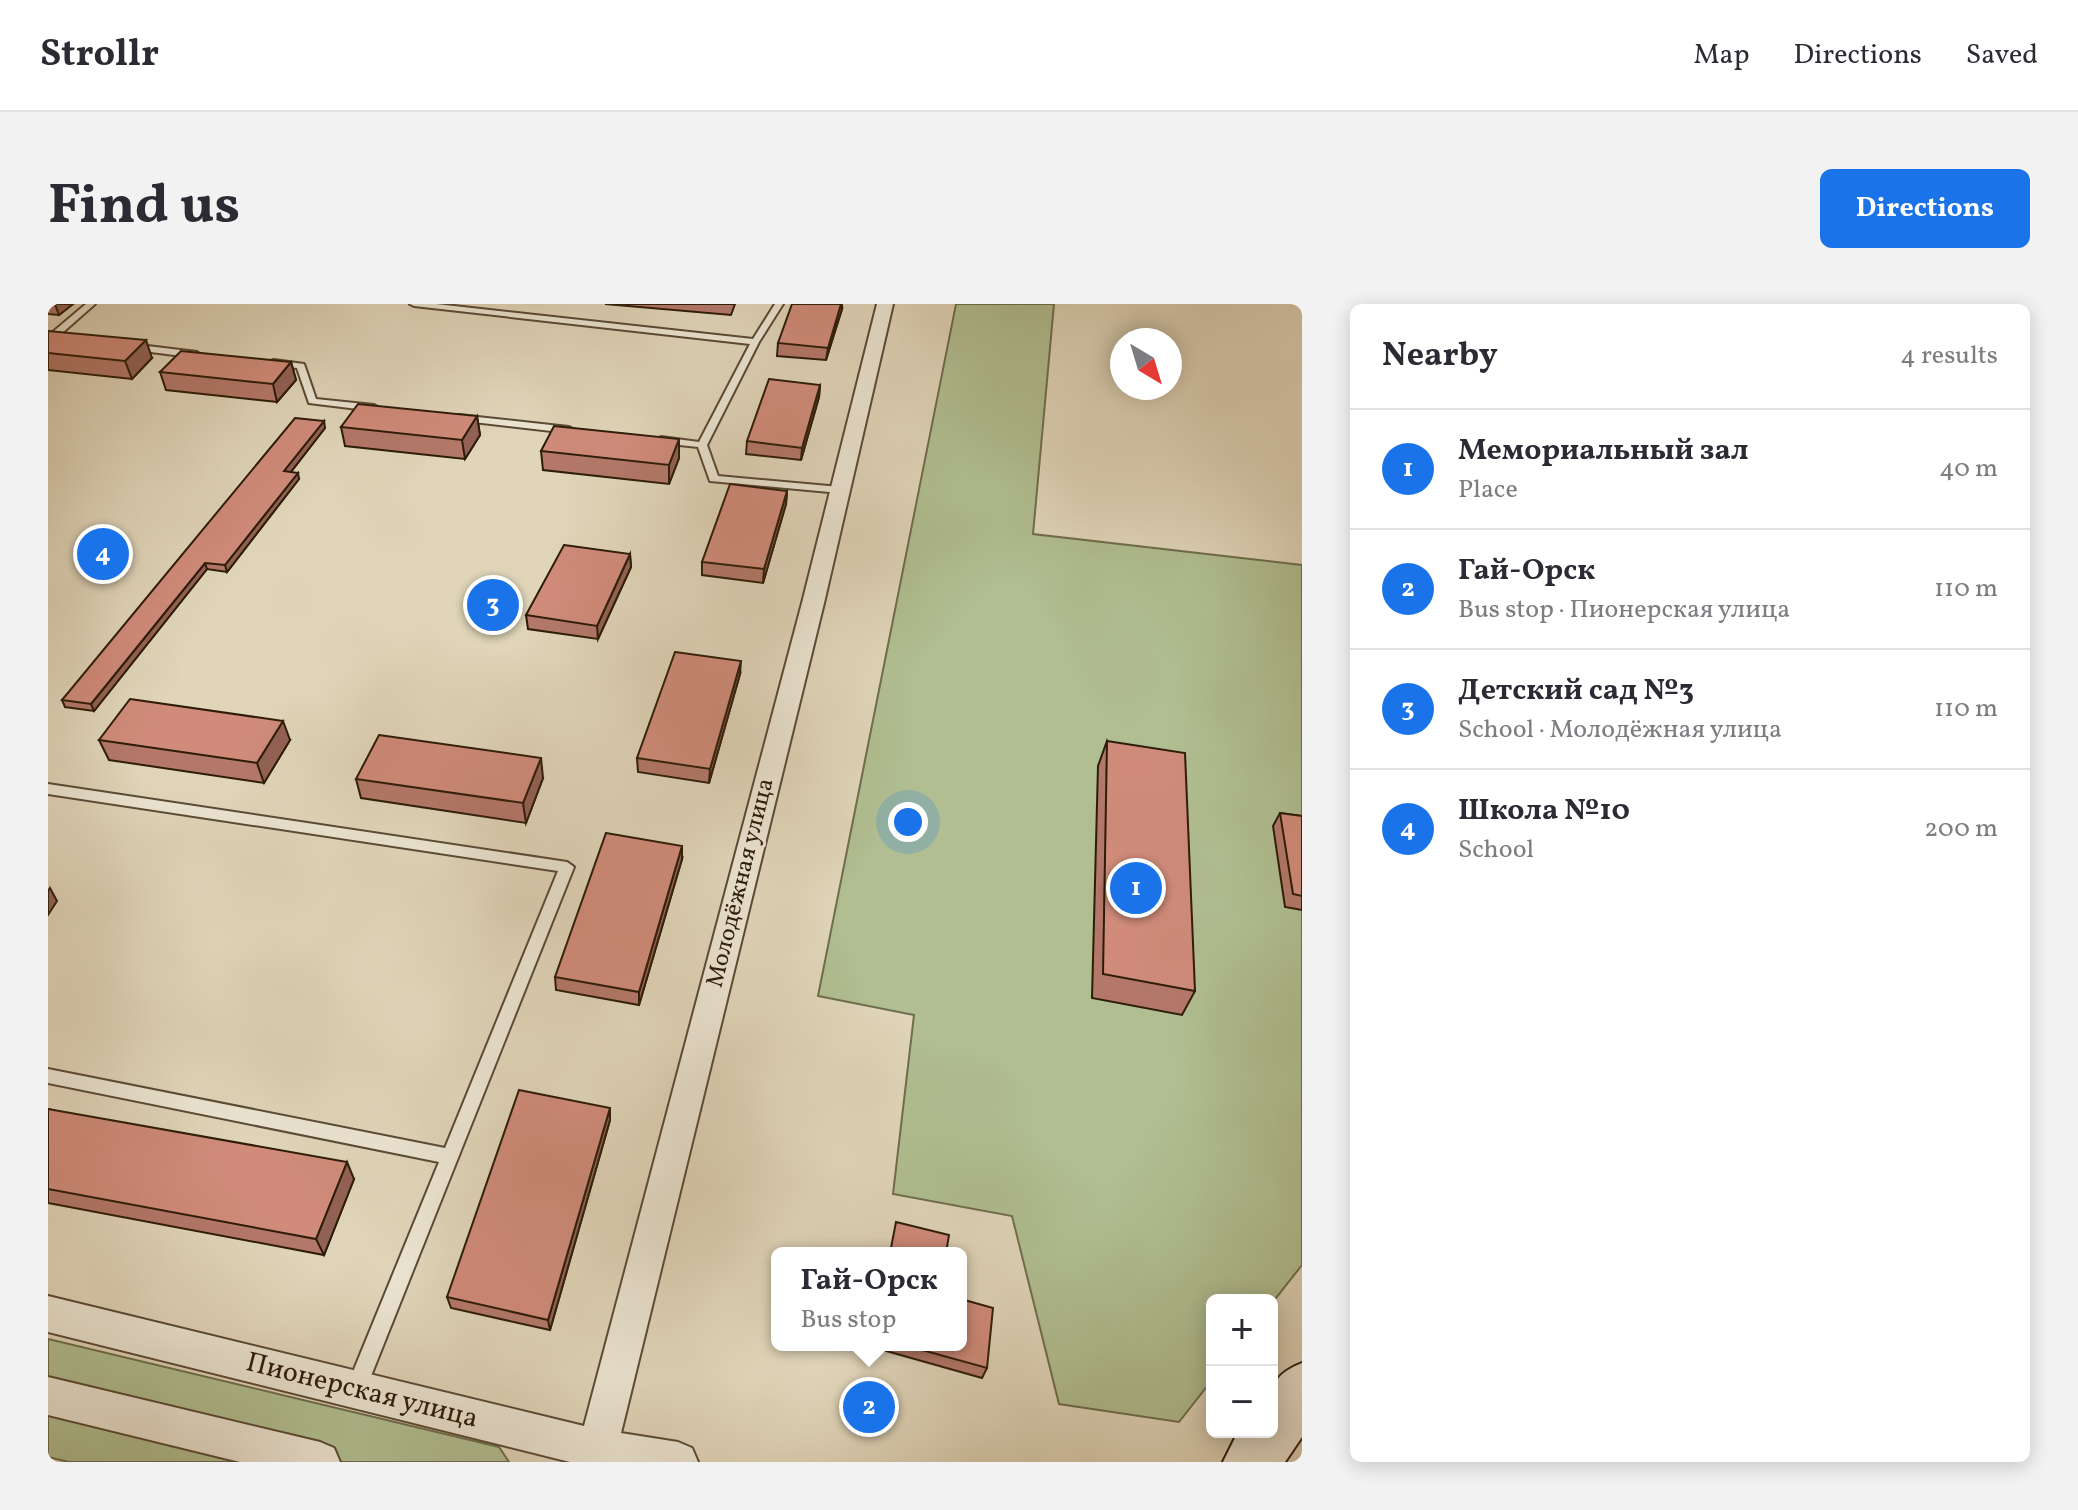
<!DOCTYPE html>
<html lang="en">
<head>
<meta charset="utf-8">
<style>
	:root { --surface:#fff; --page:#f2f2f3; --text:#2b2b33; --muted:#7c7c81; --line:#e1e1e2; --accent:#1a73e8 }
	body { margin:0; font-family:Vollkorn,serif; background:var(--page); color:var(--text) }
	.controls { position:absolute; right:24px; bottom:24px; display:grid; overflow:hidden; border-radius:12px; box-shadow:0 4px 20px #0003 }
	.controls button { width:72px; height:72px; display:grid; place-items:center; padding:0; border:0; border-bottom:2px solid var(--line); background:var(--surface); color:var(--text); font:40px sans-serif }
	.compass { position:absolute; left:1062px; top:24px; width:72px; height:72px; border-radius:50%; background:var(--surface); box-shadow:0 4px 20px #0003; rotate:142deg }
	.you { position:absolute; left:860px; top:518px; width:28px; height:28px; margin:-20px; border:6px solid #fff; border-radius:50%; background:#1a73e8; box-shadow:0 0 0 12px #1a73e833 }
	.badge { display:grid; place-items:center; width:52px; height:52px; border-radius:50%; background:var(--accent); color:#fff; font-size:26px; font-weight:700 }
	.pin { position:absolute; translate:-50% -50%; border:4px solid #fff; box-shadow:0 2px 8px #0006 }
	.popup { position:absolute; left:723px; top:943px; width:196px; height:104px; box-sizing:border-box; display:grid; place-content:center; border-radius:12px; background:var(--surface); filter:drop-shadow(0 2px 6px #0005); font-size:26px; white-space:nowrap; color:var(--muted) }
	.popup b { font-size:30px; color:var(--text) }
	.popup::after { content:''; position:absolute; left:50%; top:100%; margin-left:-16px; border:16px solid transparent; border-top-color:var(--surface) }
	.list { margin:0; padding:0; list-style:none }
	h2 { display:flex; justify-content:space-between; align-items:center; height:104px; margin:0; padding:0 32px; font-size:34px }
	h2 small { font-size:26px; font-weight:400; color:var(--muted) }
	.list li { display:grid; grid-template-columns:52px 1fr auto; gap:24px; align-items:center; box-sizing:border-box; height:120px; padding:0 32px; border-top:2px solid var(--line) }
	.list b { display:block; font-size:30px; white-space:nowrap }
	.list p { margin:0; font-size:26px; white-space:nowrap; color:var(--muted) }
	.list em { font-size:26px; font-style:normal; color:var(--muted) }
	.map { position:relative; flex:none; width:1254px; height:1158px; overflow:hidden; border-radius:12px }
	header { display:flex; align-items:center; gap:48px; box-sizing:border-box; height:112px; padding:0 40px; background:var(--surface); border-bottom:2px solid var(--line) }
	header strong { font-size:38px }
	nav { display:flex; gap:44px; margin-inline-start:auto; font-size:28px }
	.intro { display:flex; align-items:center; justify-content:space-between; box-sizing:border-box; height:192px; padding:0 48px }
	h1 { margin:0; font-size:56px }
	.button { padding:20px 36px; border-radius:12px; background:var(--accent); color:#fff; font-size:28px; font-weight:700 }
	main { display:flex; gap:48px; padding:0 48px }
	aside { flex:1; background:var(--surface); border-radius:12px; box-shadow:0 4px 20px #0003 }
	.map>svg:first-child { display:block }
	.green { fill:#b0be91; stroke:#6e6d4d; stroke-width:2 }
	.lines { fill:none; stroke-linecap:round; stroke-linejoin:round }
	.lane-casing { stroke:#5a4a35; stroke-width:4 }
	.street-casing { stroke:#5a4a35; stroke-width:4 }
	.secondary-casing { stroke:#2d1c09; stroke-width:4 }
	.lane { fill:#ebe4d2; fill-rule:evenodd }
	.street { fill:#ebe4d2; fill-rule:evenodd }
	.secondary { fill:#ebe4d2; fill-rule:evenodd }
	.wall { fill:#b37869; stroke:#2d1c09; stroke-width:2 }
	.shaded-wall { fill:#926155; stroke:#2d1c09; stroke-width:2 }
	.building { fill:#d08b7a; stroke:#2d1c09; stroke-width:2 }
	.labels { text-anchor:middle; dominant-baseline:central; stroke-width:6; stroke-linejoin:round; paint-order:stroke }
	.street-label { font-size:24px; fill:#2d1c09; stroke:#ebe4d2 }
	.near-street-label { font-size:28px; fill:#2d1c09; stroke:#ebe4d2 }
</style>
</head>
<body>
<header>
<strong>Strollr</strong>
<nav><a>Map</a><a>Directions</a><a>Saved</a></nav>
</header>
<div class="intro"><h1>Find us</h1><a class="button">Directions</a></div>
<main>
<div class="map">
<svg width="1254" height="1158" viewBox="0 0 1254 1158">
	<rect width="100%" height="100%" fill="#e0d5b9"/>
	<filter id="stains"><feTurbulence type="fractalNoise" baseFrequency=".0025" numOctaves="4"/><feColorMatrix values="0 0 0 0 .2 0 0 0 0 .09 0 0 0 0 .02 0 0 0 .5 -.17"/></filter>
	<radialGradient id="worn" r=".72"><stop offset=".6" stop-color="#630" stop-opacity="0"/><stop offset="1" stop-color="#630" stop-opacity=".3"/></radialGradient>
	<path class="green" d="M 908,0 L 1006,0 L 985,230 L 1254,261 L 1254,961 L 1224,999 L 1224,996 L 1164,996 L 1164,1076 L 1131,1118 L 1011,1100 L 964,912 L 845,890 L 866,711 L 770,692 Z
		M 0,1035 L 451,1143 L 461,1158 L 21,1158 L 0,1153 Z"/>
	<g class="lines">
		<g class="lane-casing">
			<path id="lane" d="M 38,0 L 47,0 L 5,37 L 0,37 L 0,32 Z
				M 362,0 L 388,0 L 705,35 L 727,0 L 735,0 L 711,38 L 659,141 L 670,172 L 792,183 L 797,186 L 792,189 L 662,177 L 650,143 L 613,139 L 608,136 L 613,133 L 651,138 L 702,40 L 366,2 Z
				M 83,40 L 149,48 L 153,51 L 149,54 L 80,45 L 80,41 Z
				M 226,56 L 256,60 L 268,95 L 326,101 L 331,104 L 326,107 L 261,99 L 249,64 L 223,61 L 223,57 Z
				M 411,111 L 521,123 L 526,126 L 521,129 L 408,116 L 406,114 Z
				M 0,480 L 519,558 L 526,563 L 315,1092 L 308,1095 L 301,1092 L 298,1085 L 391,858 L 0,779 L 0,765 L 397,844 L 510,567 L 0,490 Z"/>
		</g>
		<g class="street-casing">
			<path id="street" d="M 829,0 L 845,0 L 776,299 L 573,1129 L 630,1138 L 644,1144 L 650,1158 L 522,1158 L 0,1028 L 0,992 L 536,1122 L 754,299 Z
				M 0,1073 L 272,1138 L 286,1144 L 292,1158 L 192,1158 L 0,1111 Z"/>
		</g>
		<g class="secondary-casing">
			<path id="secondary" d="M 1254,1059 L 1254,1133 L 1237,1158 L 1175,1158 L 1190,1128 L 1224,1128 C 1224,1092 1216,1074 1254,1059 Z"/>
		</g>
		<use href="#lane" class="lane"/>
		<use href="#street" class="street"/>
		<use href="#secondary" class="secondary"/>
	</g>
	<path class="wall" d="M 0,0 L 25,0 L 11,11 L 0,10 Z
		M 557,0 L 687,0 L 683,11 Z
		M 794,5 L 778,56 L 729,52 L 730,39 Z
		M 0,27 L 104,54 L 84,75 L 0,66 Z
		M 243,58 L 248,76 L 229,98 L 118,86 L 112,68 Z
		M 772,81 L 771,93 L 753,156 L 698,150 L 699,137 Z
		M 429,112 L 432,131 L 417,155 L 297,142 L 293,123 Z
		M 277,124 L 243,168 L 251,175 L 179,268 L 159,265 L 46,407 L 17,403 L 14,396 Z
		M 631,135 L 631,154 L 621,180 L 495,166 L 493,147 Z
		M 739,187 L 738,200 L 715,279 L 654,271 L 654,258 Z
		M 582,250 L 583,263 L 550,335 L 480,325 L 478,311 Z
		M 692,370 L 661,479 L 590,468 L 589,454 Z
		M 51,436 L 242,436 L 216,479 L 61,456 Z
		M 1059,437 L 1147,687 L 1134,711 L 1044,694 L 1050,462 Z
		M 495,474 L 478,519 L 313,494 L 308,475 Z
		M 1232,509 L 1254,512 L 1254,606 L 1237,603 L 1225,522 Z
		M 634,555 L 591,701 L 508,686 L 507,673 Z
		M 0,805 L 306,875 L 276,951 L 0,899 Z
		M 562,816 L 502,1026 L 403,1004 L 399,993 Z
		M 824,1041 L 913,1041 L 939,1064 L 934,1074 L 824,1043 Z"/>
	<path class="shaded-wall" d="M 7,0 L 25,0 L 11,11 Z
		M 793,0 L 794,0 L 794,5 L 778,56 L 780,44 Z
		M 98,36 L 104,54 L 84,75 L 77,57 Z
		M 243,58 L 248,76 L 229,98 L 225,80 Z
		M 772,81 L 771,93 L 753,156 L 754,144 Z
		M 429,112 L 432,131 L 417,155 L 414,136 Z
		M 276,117 L 277,124 L 238,174 L 236,167 Z
		M 631,135 L 631,154 L 621,180 L 621,161 Z
		M 250,169 L 251,175 L 179,268 L 177,261 Z
		M 739,187 L 738,200 L 715,279 L 716,265 Z
		M 582,250 L 583,263 L 550,335 L 549,322 Z
		M 157,259 L 159,265 L 46,407 L 43,400 Z
		M 693,357 L 692,370 L 661,479 L 662,465 Z
		M 235,417 L 242,436 L 216,479 L 209,459 Z
		M 493,454 L 495,474 L 478,519 L 475,499 Z
		M 634,542 L 634,555 L 591,701 L 591,688 Z
		M 2,584 L 9,597 L 0,611 L 0,587 Z
		M 562,804 L 562,816 L 502,1026 L 500,1016 Z
		M 299,858 L 306,875 L 276,951 L 268,935 Z"/>
	<path class="building" d="M 744,0 L 793,0 L 780,44 L 730,39 Z
		M 0,27 L 98,36 L 77,57 L 0,49 Z
		M 133,47 L 243,58 L 225,80 L 112,68 Z
		M 721,75 L 772,81 L 754,144 L 699,137 Z
		M 310,100 L 429,112 L 414,136 L 293,123 Z
		M 247,114 L 276,117 L 236,167 L 250,169 L 177,261 L 157,259 L 43,400 L 14,396 Z
		M 506,122 L 631,135 L 621,161 L 493,147 Z
		M 682,180 L 739,187 L 716,265 L 654,258 Z
		M 516,241 L 582,250 L 549,322 L 478,311 Z
		M 627,348 L 693,357 L 662,465 L 589,454 Z
		M 82,395 L 235,417 L 209,459 L 51,436 Z
		M 331,431 L 493,454 L 475,499 L 308,475 Z
		M 1059,437 L 1137,449 L 1147,687 L 1055,670 Z
		M 1232,509 L 1254,512 L 1254,592 L 1245,590 Z
		M 558,529 L 634,542 L 591,688 L 507,673 Z
		M 471,786 L 562,804 L 500,1016 L 399,993 Z
		M 0,805 L 299,858 L 268,935 L 0,885 Z
		M 848,918 L 901,931 L 898,949 L 842,949 Z
		M 913,995 L 945,1004 L 939,1064 L 856,1041 L 913,1041 Z"/>
	<g class="labels">
		<g class="street-label">
			<text transform="translate(693 579) rotate(-76)">Молодёжная улица</text>
		</g>
		<g class="near-street-label">
			<text transform="translate(314 1087) rotate(14)">Пионерская улица</text>
		</g>
	</g>
	<rect width="100%" height="100%" filter="url(#stains)"/>
	<rect width="100%" height="100%" fill="url(#worn)"/>
</svg>
<div class="controls">
<button>+</button>
<button>−</button>
</div>
<svg class="compass" viewBox="-18 -18 36 36"><path d="M0-13l5 13h-10z" fill="#e53935"/><path d="M0 13l5-13h-10z" fill="#7c7c81"/></svg>
<div class="you"></div>
<div class="pin badge" style="left:1088px;top:584px">1</div>
<div class="pin badge" style="left:821px;top:1103px">2</div>
<div class="popup"><b>Гай-Орск</b>Bus stop</div>
<div class="pin badge" style="left:445px;top:301px">3</div>
<div class="pin badge" style="left:55px;top:250px">4</div>
</div>
<aside>
<h2>Nearby<small>4 results</small></h2>
<ul class="list">
<li><span class="badge">1</span><div><b>Мемориальный зал</b><p>Place</p></div><em>40 m</em></li>
<li><span class="badge">2</span><div><b>Гай-Орск</b><p>Bus stop · Пионерская улица</p></div><em>110 m</em></li>
<li><span class="badge">3</span><div><b>Детский сад №3</b><p>School · Молодёжная улица</p></div><em>110 m</em></li>
<li><span class="badge">4</span><div><b>Школа №10</b><p>School</p></div><em>200 m</em></li>
</ul>
</aside>
</main>
</body>
</html>
